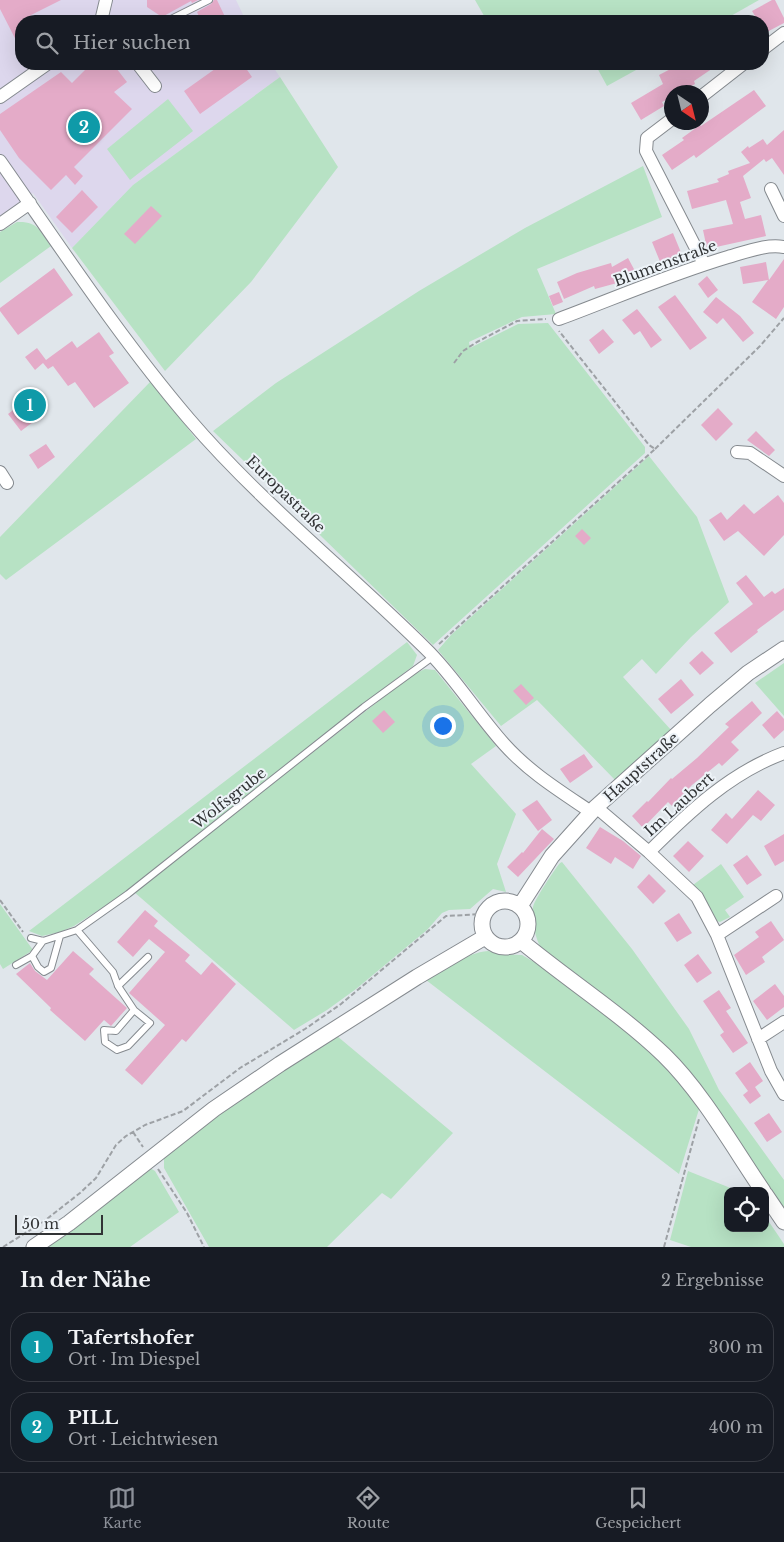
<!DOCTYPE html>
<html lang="de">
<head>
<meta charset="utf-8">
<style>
	:root { --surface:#171b24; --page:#242831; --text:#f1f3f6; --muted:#9ea1a6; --line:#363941; --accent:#8c9099 }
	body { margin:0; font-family:"Libre Baskerville",serif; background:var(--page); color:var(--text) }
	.controls { position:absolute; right:15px; bottom:15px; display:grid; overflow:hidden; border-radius:10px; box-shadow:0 5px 20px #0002 }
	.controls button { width:45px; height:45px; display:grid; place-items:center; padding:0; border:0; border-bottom:1px solid var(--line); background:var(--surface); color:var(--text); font:25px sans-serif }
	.compass { position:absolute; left:664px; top:85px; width:45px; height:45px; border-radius:50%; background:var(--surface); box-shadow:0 5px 20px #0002; rotate:145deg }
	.scale { position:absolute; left:15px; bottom:12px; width:88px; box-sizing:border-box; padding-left:5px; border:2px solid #313335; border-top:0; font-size:14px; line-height:18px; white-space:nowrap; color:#313335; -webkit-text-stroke:4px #edf3f8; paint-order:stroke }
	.you { position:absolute; left:442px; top:725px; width:18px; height:18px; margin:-12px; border:4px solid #fff; border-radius:50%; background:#1a73e8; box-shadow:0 0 0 8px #1a73e833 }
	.badge { display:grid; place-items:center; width:32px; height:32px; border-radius:50%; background:var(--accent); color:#fff; font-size:16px; font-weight:700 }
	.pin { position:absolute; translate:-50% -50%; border:2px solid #fff; box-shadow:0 1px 5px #0006 }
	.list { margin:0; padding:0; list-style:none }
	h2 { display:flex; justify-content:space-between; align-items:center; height:65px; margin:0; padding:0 20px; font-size:21px }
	h2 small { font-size:16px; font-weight:400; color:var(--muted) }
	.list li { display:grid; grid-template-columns:32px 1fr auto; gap:15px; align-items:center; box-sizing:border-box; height:70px; margin:0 10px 10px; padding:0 10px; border:1px solid var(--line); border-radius:20px }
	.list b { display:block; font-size:19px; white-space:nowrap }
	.list p { margin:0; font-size:16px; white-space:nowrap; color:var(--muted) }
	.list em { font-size:16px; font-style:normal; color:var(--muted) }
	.icon { flex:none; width:28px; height:28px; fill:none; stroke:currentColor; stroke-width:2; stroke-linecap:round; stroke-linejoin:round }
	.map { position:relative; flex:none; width:784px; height:1247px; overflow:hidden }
	.search { position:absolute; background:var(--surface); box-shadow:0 5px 20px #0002; left:15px; right:15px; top:15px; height:55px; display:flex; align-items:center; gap:12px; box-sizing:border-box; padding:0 18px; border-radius:20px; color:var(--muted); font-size:19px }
	.sheet { height:225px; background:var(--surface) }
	nav { display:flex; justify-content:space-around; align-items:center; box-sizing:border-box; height:70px; border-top:1px solid var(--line); background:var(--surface); font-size:14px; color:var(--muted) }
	nav a { display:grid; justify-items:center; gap:2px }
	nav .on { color:var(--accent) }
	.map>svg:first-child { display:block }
	.industrial { fill:#ddd7ed }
	.green { fill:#b7e2c4 }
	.building { fill:#e4abc8 }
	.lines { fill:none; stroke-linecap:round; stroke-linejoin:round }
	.service-casing { stroke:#858a8f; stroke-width:8 }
	.minor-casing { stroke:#858a8f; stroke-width:14 }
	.tertiary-casing { stroke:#858a8f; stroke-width:17 }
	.path { stroke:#9da1a5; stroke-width:2; stroke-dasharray:5 2.5; stroke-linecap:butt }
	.service { stroke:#fff; stroke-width:6 }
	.minor { stroke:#fff; stroke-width:12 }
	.tertiary { stroke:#fff; stroke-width:15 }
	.labels { text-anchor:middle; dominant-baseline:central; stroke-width:4; stroke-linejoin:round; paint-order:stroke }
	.street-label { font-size:15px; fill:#313335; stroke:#edf3f8 }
</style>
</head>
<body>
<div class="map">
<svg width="784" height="1247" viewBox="0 0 784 1247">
	<rect width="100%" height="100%" fill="#e0e6eb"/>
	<path class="industrial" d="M 0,0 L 236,0 L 246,21 L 21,21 L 21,64 L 271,64 L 280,77 L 133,185 L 72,248 L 33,193 L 0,216 Z"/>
	<path class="green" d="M 475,0 L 759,0 L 722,21 L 487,21 Z
		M 595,64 L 647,64 L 607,86 Z
		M 280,77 L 338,167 L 251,282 L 165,371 L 72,248 L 133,185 Z
		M 168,99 L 193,131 L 130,180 L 107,149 Z
		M 643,166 L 662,217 L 537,269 L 556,314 L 522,317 L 469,342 L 470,348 L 518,324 L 548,323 L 645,447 L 645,453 L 433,645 L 213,431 L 276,383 L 419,291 L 525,228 Z
		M 17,222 C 38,221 40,231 51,246 L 0,283 L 0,232 Z
		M 151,381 L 196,439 L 6,580 L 0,574 L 0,537 Z
		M 649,456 L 697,517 L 729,602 L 691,637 L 656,674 L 642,659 L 623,677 L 672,731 L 616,781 L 537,700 L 501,726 L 438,650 L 451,635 Z
		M 407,642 L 417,655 L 413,666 L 205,829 L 131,889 L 74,926 L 60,932 L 42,936 L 29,931 Z
		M 784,663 L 784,716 L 755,683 Z
		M 425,669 L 435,670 L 496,746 L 471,764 L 516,814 L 497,864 L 506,892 L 493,889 L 470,909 L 449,910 L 442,913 L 427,930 L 356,989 L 327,1010 L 294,1030 L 134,892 L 412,675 Z
		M 562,862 L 632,949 L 689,1029 L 719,1090 L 784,1180 L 784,1210 L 706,1096 L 540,946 C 535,937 531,917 533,907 C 535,899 554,870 560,863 Z
		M 721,864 L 744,897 L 725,910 L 730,917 L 720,922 L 717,921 L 702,895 L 693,885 Z
		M 0,904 L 33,950 L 3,969 L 0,964 Z
		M 488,951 L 499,954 L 522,955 L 546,969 L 604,1011 L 660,1058 L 700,1106 L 679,1174 L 426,980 C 445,969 466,953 488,951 Z
		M 337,1036 L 453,1133 L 391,1199 L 382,1193 L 327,1247 L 209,1247 L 164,1168 L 164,1156 L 259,1085 Z
		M 150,1168 L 155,1171 L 179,1212 L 130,1247 L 45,1247 Z
		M 688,1171 L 738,1191 L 728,1191 L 728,1228 L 765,1228 L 765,1216 L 784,1244 L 784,1247 L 691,1247 L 670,1240 Z"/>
	<path class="building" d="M 0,0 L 61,0 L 31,15 L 34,21 L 21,21 L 21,50 L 0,9 Z
		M 147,0 L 198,0 L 192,3 L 191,1 L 162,17 L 147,7 Z
		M 214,0 L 217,0 L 227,21 L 201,21 L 197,12 L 211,4 Z
		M 772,0 L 775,0 L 784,18 L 784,23 L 763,34 L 763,21 L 758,21 L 752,11 Z
		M 91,64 L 113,64 L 127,82 L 114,92 L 132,109 L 74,167 L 83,176 L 75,185 L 66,175 L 51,190 L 19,158 L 0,130 L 0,114 L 61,72 L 72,83 Z
		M 222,64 L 243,64 L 252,77 L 200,114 L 184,91 Z
		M 680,64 L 719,64 L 694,81 L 695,84 L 680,92 L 672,92 L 672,97 L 662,102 L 664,106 L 641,120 L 631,103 L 663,84 L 659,75 Z
		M 754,90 L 766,106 L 696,158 L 694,155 L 672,170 L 662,155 L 684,140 L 682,138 L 700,125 L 701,126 Z
		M 784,130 L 784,175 L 772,158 L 766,162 L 764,159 L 743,176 L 751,198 L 740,202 L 745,219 L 761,215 L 766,236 L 707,249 L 703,230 L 733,224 L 726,200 L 692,209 L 687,191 L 719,182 L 717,179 L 729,174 L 728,171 L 750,163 L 741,152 L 748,146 L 749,148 L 763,139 L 767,145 Z
		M 82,190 L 98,207 L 72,233 L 56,217 Z
		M 151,206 L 162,216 L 135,244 L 124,234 Z
		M 673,233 L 682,255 L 661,264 L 652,242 Z
		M 628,258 L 635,271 L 616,281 L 617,283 L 595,289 L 594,286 L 564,299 L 557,282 L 577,273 L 611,263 L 612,267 Z
		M 784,259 L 784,307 L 776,319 L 752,302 L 768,280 L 743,284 L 740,267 L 766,262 L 769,280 Z
		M 54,268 L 73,295 L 18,335 L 0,311 L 0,308 Z
		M 707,276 L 718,290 L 708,298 L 698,284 Z
		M 559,292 L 563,302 L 553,306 L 549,296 Z
		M 675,295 L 707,338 L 690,350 L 658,307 Z
		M 716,297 L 740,316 L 754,333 L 743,342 L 723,318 L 717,324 L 703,312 Z
		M 637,309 L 662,340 L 651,348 L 640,331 L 634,335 L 622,320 Z
		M 603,329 L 614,342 L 599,354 L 589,340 Z
		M 99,332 L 114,353 L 109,356 L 129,383 L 94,408 L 75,382 L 68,386 L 53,366 L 48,369 L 43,363 L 35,370 L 25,357 L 37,348 L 46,360 L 72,341 L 77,348 Z
		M 32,396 L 45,413 L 21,431 L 8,414 Z
		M 718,408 L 733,424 L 716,441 L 701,425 Z
		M 756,431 L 775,450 L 769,456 L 747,440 Z
		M 46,444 L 55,457 L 38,469 L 29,455 Z
		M 778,495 L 784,503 L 784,535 L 764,556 L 738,531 L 724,541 L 709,520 L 721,512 L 727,520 L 744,504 L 754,514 Z
		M 582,529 L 591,538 L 584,545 L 575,536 Z
		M 746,575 L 764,597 L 772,591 L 775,594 L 784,588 L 784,610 L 757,630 L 758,632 L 731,653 L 714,633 L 753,604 L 736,583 Z
		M 702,651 L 714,663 L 700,675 L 689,663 Z
		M 681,679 L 694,695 L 671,714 L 658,699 Z
		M 521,684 L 534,698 L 526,705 L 513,691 Z
		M 752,701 L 762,713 L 731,742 L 739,750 L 722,766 L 719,763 L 692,785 L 672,806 L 668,802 L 643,828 L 632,816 L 647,801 L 648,802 L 671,778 L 672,779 L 697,758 L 729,727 L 725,724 Z
		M 384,710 L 395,722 L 383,733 L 372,721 Z
		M 777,711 L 784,719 L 784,730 L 774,739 L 762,725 Z
		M 584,754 L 593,767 L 570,783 L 560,769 Z
		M 758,790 L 775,805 L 761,821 L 753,815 L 727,844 L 711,830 L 726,813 L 732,819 Z
		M 537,800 L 552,820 L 538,831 L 522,810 Z
		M 600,827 L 623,841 L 641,856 L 633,869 L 615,857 L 611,864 L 586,848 Z
		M 542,829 L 554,839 L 518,877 L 507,867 L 522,852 L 523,853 Z
		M 784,834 L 784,861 L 775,866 L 764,846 Z
		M 688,841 L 704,856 L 689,872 L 673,856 Z
		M 747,855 L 762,875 L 747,885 L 733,865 Z
		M 649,874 L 666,891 L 653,904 L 637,887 Z
		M 145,910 L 158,921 L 154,926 L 190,955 L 185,961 L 201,975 L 212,962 L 236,984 L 186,1042 L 182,1039 L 142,1085 L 125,1070 L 165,1025 L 129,993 L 165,952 L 149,939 L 133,957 L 117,942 Z
		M 679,913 L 692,933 L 677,942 L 664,923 Z
		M 771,921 L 784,940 L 762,957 L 765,962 L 746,975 L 734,955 L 759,937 L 755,932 Z
		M 73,951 L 94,969 L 89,974 L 127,1008 L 111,1026 L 104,1020 L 85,1041 L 50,1010 L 51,1008 L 16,974 L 30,963 L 35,971 L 47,980 Z
		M 698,954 L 712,973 L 697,983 L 684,965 Z
		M 775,984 L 784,996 L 784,1007 L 767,1020 L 753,1001 Z
		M 719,990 L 731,1008 L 726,1011 L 748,1043 L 733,1053 L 720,1035 L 724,1032 L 703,1001 Z
		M 750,1062 L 763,1081 L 755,1087 L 761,1096 L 750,1104 L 743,1095 L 748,1091 L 735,1073 Z
		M 769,1113 L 782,1132 L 767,1142 L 754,1123 Z"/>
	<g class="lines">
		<g class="service-casing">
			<path id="service" d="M 167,21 L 209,0
				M 77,930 L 113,972 L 118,986 L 134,1010 L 116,1031 L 104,1030 L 105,1042 L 117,1050 L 128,1046 L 150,1023 L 134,1010
				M 31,938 L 43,941 L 77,930 L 128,894 L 364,707 L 434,656
				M 32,956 L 38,967 L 44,972 L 51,968 L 60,936
				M 16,965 L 32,956 L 43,941
				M 118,986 L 148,957"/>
		</g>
		<g class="minor-casing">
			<path id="minor" d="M 101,21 L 106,0
				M 763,49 L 784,33
				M 138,64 L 155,86
				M 702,96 L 743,64
				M 0,97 L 47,64
				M 672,119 L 647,138 L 646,151 L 704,264
				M 0,161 C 61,248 120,338 189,419 C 260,502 347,571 425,648 C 455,677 476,713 504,744 C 529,772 560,791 591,812
				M 771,189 L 784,216
				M 0,224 L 30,203
				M 559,319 C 615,298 671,274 728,257 C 746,252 765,244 784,247
				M 737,452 L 750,453 L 784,476
				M 0,472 L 7,483
				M 596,807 L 649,852 L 697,897 L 717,935 L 771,1071 L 784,1094
				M 649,852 C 689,812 730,773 784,753
				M 717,935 L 776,896
				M 758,1039 L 784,1022"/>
		</g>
		<g class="tertiary-casing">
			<path id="tertiary" d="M482 924a23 23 0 1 1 46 0a23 23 0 1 1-46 0Z
				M 520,906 L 552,856 L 596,807 L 710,705 L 748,673 L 784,649
				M 521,941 C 568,980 620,1013 664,1055 C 702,1092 733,1147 763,1191
				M 765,1194 L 784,1222
				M 34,1247 L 69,1223 L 214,1109 L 280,1064 L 417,977 L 485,937"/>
		</g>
		<path class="path" d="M 454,363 L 463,351 L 477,342 L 517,321 L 546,319
			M 655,449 L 760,346 L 784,318
			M 439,644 L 655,449 L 649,445 L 559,331
			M 0,900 L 23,932
			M 133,1132 L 143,1147
			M 158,1169 L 187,1213 L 204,1247
			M 3,1247 L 43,1222 L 80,1193 L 96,1178 L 116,1145 L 126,1136 L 145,1125 L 183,1111 L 240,1068 L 305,1029 L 341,1004 L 446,916 L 484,914
			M 664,1247 L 699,1119"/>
		<use href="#service" class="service"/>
		<use href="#minor" class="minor"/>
		<use href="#tertiary" class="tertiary"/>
	</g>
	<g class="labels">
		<g class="street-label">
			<text transform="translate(665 263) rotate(-20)">Blumenstraße</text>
			<text transform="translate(286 494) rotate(44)">Europastraße</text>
			<text transform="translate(641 767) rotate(-42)">Hauptstraße</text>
			<text transform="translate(229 798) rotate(-38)">Wolfsgrube</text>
			<text transform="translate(679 804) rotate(-42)">Im Laubert</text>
		</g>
	</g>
</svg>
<div class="controls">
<button><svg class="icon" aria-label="locate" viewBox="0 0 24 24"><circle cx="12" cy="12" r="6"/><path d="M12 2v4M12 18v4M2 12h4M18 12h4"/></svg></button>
</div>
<svg class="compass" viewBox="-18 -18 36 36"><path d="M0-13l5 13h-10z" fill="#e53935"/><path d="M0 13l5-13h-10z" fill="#9ea1a6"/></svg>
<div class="scale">50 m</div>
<div class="you"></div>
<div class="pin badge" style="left:30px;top:405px;background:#0f9aa8">1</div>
<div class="pin badge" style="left:84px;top:127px;background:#0f9aa8">2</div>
<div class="search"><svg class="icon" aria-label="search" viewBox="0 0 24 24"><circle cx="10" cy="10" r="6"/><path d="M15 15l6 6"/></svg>Hier suchen</div>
</div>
<section class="sheet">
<h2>In der Nähe<small>2 Ergebnisse</small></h2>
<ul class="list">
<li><span class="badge" style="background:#0f9aa8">1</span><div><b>Tafertshofer</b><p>Ort · Im Diespel</p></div><em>300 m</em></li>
<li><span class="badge" style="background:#0f9aa8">2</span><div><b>PILL</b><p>Ort · Leichtwiesen</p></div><em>400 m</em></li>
</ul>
</section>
<nav>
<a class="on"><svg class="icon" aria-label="map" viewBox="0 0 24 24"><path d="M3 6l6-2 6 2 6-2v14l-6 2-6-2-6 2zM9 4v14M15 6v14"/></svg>Karte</a>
<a><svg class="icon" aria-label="directions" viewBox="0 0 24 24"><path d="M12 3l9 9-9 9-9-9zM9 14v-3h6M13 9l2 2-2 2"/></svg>Route</a>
<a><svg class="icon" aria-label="saved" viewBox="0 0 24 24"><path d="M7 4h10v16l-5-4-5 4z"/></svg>Gespeichert</a>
</nav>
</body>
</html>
